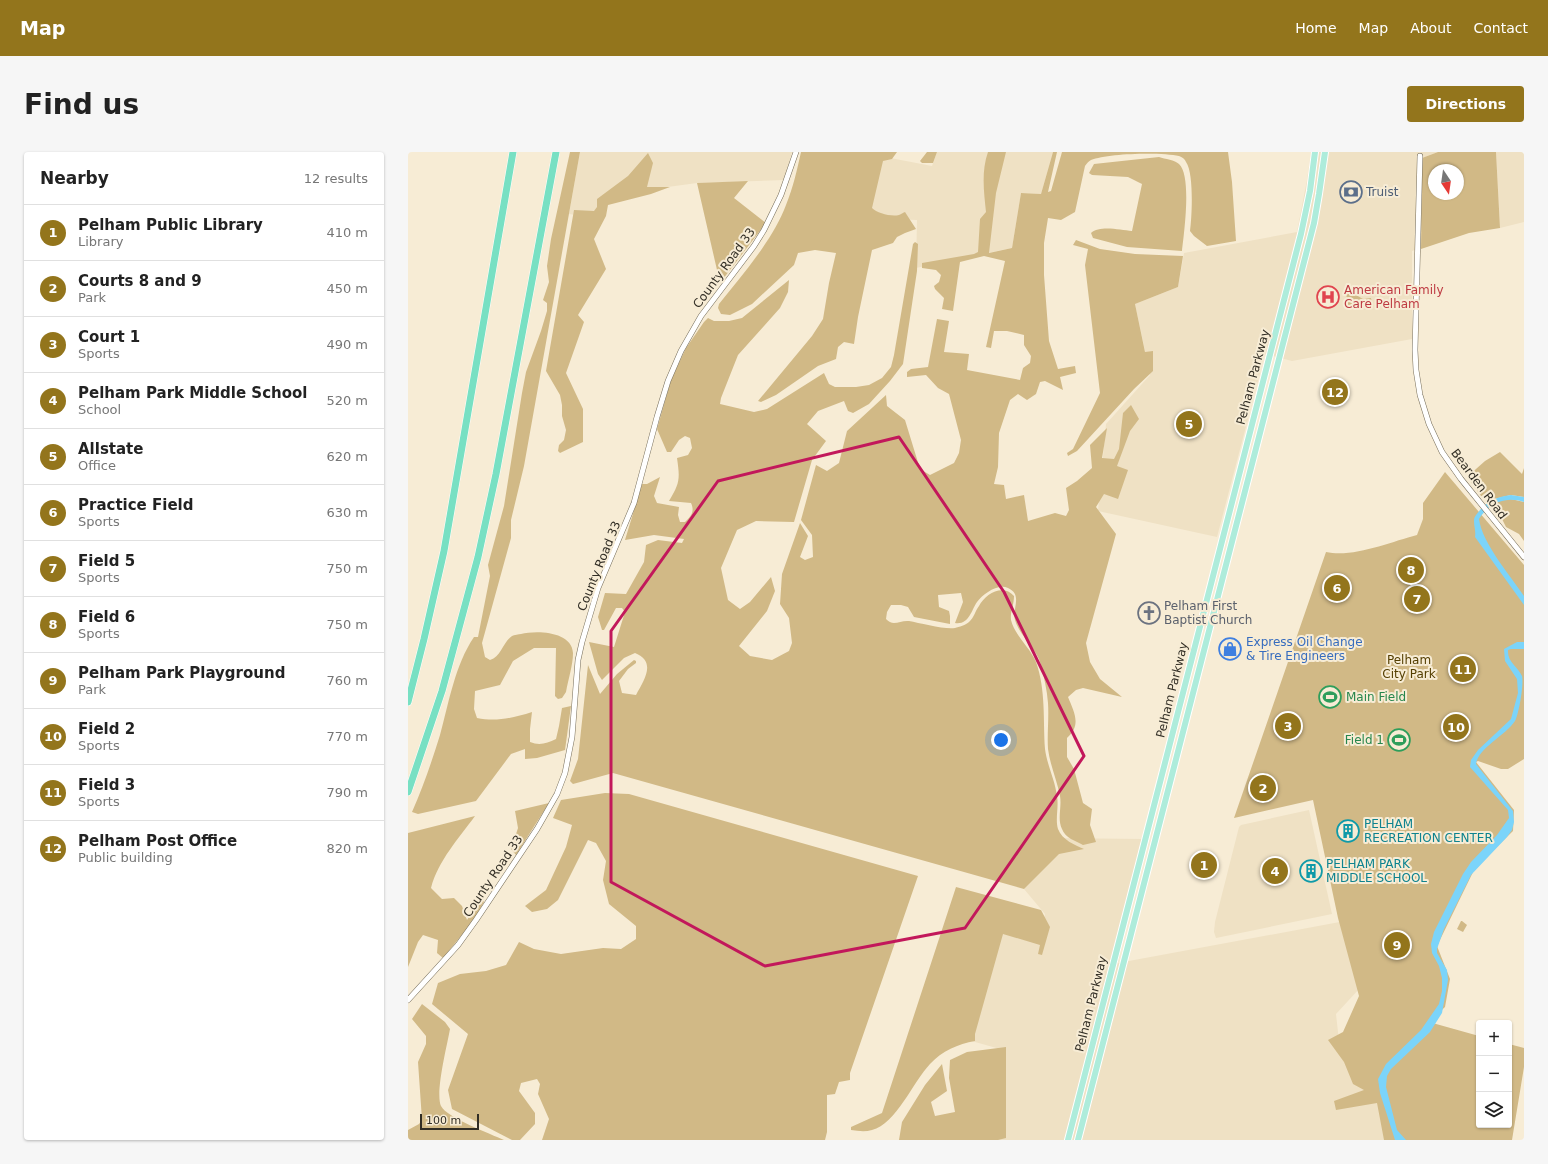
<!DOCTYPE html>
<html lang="en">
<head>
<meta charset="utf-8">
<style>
	:root { --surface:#fff; --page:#f6f6f6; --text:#222; --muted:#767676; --line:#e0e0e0; --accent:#93751c }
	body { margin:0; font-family:"DejaVu Sans",sans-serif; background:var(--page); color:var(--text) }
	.controls { position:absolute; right:12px; bottom:12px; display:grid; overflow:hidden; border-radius:4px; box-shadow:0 1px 3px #0004 }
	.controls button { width:36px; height:36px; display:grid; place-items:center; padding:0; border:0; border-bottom:1px solid var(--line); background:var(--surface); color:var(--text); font:20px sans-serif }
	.compass { position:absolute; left:1020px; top:12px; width:36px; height:36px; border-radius:50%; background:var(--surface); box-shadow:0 1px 3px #0004; rotate:167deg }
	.scale { position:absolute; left:12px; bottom:10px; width:59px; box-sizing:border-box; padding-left:4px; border:2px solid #322e25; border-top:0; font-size:11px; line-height:14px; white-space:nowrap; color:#322e25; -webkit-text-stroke:3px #f7ecd5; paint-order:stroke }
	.you { position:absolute; left:593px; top:588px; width:14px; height:14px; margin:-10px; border:3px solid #fff; border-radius:50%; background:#1a73e8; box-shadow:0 0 0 6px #1a73e833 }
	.badge { display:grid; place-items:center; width:26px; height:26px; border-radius:50%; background:var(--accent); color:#fff; font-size:13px; font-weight:700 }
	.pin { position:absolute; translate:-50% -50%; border:2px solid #fff; box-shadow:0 1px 4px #0006 }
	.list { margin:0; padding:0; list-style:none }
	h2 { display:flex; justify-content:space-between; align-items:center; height:52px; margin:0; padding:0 16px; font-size:17px }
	h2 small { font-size:13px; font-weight:400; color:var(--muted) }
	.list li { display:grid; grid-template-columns:26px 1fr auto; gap:12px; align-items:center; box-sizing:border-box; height:56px; padding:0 16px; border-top:1px solid var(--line) }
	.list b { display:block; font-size:15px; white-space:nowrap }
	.list p { margin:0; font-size:13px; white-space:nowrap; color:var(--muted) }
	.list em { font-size:13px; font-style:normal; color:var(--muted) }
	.icon { flex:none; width:22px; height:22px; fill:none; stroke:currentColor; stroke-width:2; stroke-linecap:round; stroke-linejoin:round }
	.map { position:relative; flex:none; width:1116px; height:988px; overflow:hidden; border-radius:4px }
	header { display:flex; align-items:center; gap:24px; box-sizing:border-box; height:56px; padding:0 20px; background:var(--accent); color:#fff }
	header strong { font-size:19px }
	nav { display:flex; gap:22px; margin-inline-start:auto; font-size:14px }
	.intro { display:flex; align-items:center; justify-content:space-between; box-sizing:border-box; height:96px; padding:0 24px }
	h1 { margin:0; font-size:28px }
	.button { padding:10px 18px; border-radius:4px; background:var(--accent); color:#fff; font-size:14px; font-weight:700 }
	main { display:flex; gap:24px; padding:0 24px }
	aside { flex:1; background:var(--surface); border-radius:4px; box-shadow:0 1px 3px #0004 }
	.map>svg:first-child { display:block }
	.built { fill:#efe1c4 }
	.green { fill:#d1b986; fill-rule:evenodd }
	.water { fill:#7bd4fa }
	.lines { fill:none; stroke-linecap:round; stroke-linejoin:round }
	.tertiary-casing { stroke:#756c58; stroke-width:6 }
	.primary-casing { stroke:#fff; stroke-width:8 }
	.motorway-casing { stroke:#fff; stroke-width:8 }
	.tertiary { stroke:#fff; stroke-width:5 }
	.primary { stroke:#aeecdb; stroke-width:6 }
	.motorway { stroke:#78e0c3; stroke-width:7 }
	.marked { fill:none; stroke:#c2185b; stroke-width:3; stroke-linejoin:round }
	.labels { text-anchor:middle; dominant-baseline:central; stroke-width:4; stroke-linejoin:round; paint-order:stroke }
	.service-label { font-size:12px; fill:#4e5e75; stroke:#f7ecd5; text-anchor:start }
	.street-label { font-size:12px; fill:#322e25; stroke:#f7ecd5 }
	.health-label { font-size:12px; fill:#be3a42; stroke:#f7ecd5; text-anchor:start }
	.worship-label { font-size:12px; fill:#5b616d; stroke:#f7ecd5; text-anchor:start }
	.shop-label { font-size:12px; fill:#366cbe; stroke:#f7ecd5; text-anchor:start }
	.park-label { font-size:12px; fill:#543e00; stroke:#f7ecd5 }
	.leisure-label { font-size:12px; fill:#27864d; stroke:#f7ecd5; text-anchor:start }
	.culture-label { font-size:12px; fill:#0d838f; stroke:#f7ecd5; text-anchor:start }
</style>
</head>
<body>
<header>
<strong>Map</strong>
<nav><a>Home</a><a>Map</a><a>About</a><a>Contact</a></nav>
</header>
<div class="intro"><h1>Find us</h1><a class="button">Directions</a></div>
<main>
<aside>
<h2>Nearby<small>12 results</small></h2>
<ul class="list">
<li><span class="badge">1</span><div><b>Pelham Public Library</b><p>Library</p></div><em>410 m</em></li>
<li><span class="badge">2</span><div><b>Courts 8 and 9</b><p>Park</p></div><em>450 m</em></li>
<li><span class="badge">3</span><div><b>Court 1</b><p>Sports</p></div><em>490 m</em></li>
<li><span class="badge">4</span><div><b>Pelham Park Middle School</b><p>School</p></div><em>520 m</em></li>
<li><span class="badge">5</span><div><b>Allstate</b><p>Office</p></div><em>620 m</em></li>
<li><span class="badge">6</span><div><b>Practice Field</b><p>Sports</p></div><em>630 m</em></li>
<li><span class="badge">7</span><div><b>Field 5</b><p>Sports</p></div><em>750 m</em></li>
<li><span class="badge">8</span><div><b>Field 6</b><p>Sports</p></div><em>750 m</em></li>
<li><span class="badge">9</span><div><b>Pelham Park Playground</b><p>Park</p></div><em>760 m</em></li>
<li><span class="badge">10</span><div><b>Field 2</b><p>Sports</p></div><em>770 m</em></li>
<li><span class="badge">11</span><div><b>Field 3</b><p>Sports</p></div><em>790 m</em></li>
<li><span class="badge">12</span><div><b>Pelham Post Office</b><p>Public building</p></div><em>820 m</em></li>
</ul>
</aside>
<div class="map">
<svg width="1116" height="988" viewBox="0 0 1116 988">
	<rect width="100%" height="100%" fill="#f7ecd5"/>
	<path class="built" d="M 172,0 L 384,0 L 376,28 L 289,31 L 223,40 L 194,50 L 190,66 L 161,62 Z
		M 529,0 L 645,0 L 633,42 L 613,41 L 604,96 L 508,116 L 509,68 L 460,66 L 472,4 L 524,14 Z
		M 903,0 L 1030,0 L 1014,6 L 1013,96 L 1004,99 L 1004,187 L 884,209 L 857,202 L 809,385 L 690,359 L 698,272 L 742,223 L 727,152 L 770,135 L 776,101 L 889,80 L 899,28 Z
		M 1088,0 L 1116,0 L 1116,70 L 1092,76 Z
		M 901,658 L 924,762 L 808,786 L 806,780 L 807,770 L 831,675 L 833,673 Z
		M 641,686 L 737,687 L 710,811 L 937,769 L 952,836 L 928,862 L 931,889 L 960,923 L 985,988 L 532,988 L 592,897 L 560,888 L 591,778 L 631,788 L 637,762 L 616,737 Z"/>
	<path class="green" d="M 162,0 L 172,0 L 116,314 L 103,368 L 103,386 L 74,491 L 77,505 L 82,508 C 93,505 95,490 104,484 C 106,483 111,482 113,482 C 128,478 164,479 165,501 C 165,513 160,528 158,540 L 154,546 L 150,547 L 147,544 L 148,496 L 126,496 L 105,509 L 92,533 L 67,539 L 66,557 L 69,566 C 88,570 105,566 124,560 L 122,577 L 122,590 C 132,594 139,591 148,587 L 151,574 L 154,556 L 163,554 L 157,598 L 129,606 L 117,607 L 117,597 L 103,602 L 68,649 L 10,662 L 4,660 C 15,635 24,609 32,583 C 41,550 47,513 66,485 L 70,485 L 82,424 L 80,413 L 96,354 L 114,241 L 118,220 L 133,179 L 139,159 L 139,151 L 135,148 L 141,130 L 139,114 L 143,87 Z
		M 393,0 L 489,0 L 484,7 L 475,9 L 464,56 C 469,61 483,65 491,63 C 492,63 496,60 497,60 L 508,77 L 497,81 L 489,85 L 485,91 L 464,98 L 450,165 L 446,192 L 436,190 L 430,195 L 428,207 L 410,214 L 368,243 L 353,250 L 350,249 L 404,184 L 415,167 L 421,131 L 428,101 L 407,98 L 390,101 L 386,113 L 344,152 L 322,163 L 313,162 L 310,156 L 311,152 C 334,123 365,88 378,53 C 385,36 389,18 393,0 Z
		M 519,0 L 529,0 L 525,11 L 514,11 L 512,9 Z
		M 580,0 L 598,0 L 588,41 L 581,101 L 604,96 L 613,41 L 633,42 L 645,0 L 649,0 L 640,40 L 643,39 L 654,0 L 820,0 L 824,30 L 828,89 L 799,94 L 786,84 L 782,79 C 784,65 786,21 778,10 C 777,7 774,5 771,4 C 754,0 700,1 683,8 C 681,9 679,11 677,14 L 667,60 L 653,68 L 640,66 L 636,91 L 636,123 L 641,189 L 650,217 L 667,214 L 668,221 L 652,225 L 655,238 L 637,229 L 632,230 L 628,242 L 619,248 L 610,242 L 602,248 L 591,281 L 590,315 L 586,332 L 596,333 L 598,347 L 616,343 L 620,369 L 647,361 L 658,364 L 661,358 L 658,336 L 669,329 L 684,316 L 682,293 L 699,276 L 694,306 L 706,307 L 711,297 L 715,261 L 723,253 L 731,267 L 722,279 L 709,314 L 720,318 L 710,347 L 696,342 L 688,355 L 708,382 L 678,491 L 682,510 L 692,527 L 714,545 L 675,536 L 668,538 L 660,545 C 666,560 674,573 659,586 L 659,605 L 666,617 L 675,651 L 684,657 L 682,673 L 688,690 L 675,693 C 668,689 657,686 654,677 C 649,667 654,655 652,644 C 649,628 642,613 640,597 C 639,582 641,567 640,551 C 639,538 636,525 633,513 C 629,496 612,485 607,468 C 604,456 615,443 600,436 C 590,431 575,442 569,450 C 563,459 561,473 547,471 L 555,450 L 553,441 L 530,443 L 531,455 L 541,459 L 542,464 L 542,472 L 506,465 L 500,455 L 493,453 L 483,453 L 479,460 L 478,467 C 485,475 492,468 501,469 C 512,471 538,478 547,476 C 551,475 558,473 561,470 C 566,466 567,459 571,454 C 577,442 595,431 606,444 C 606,453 602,460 603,468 C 607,484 622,495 628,510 C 638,538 635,568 637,597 C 639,613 647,628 649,644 C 651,655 647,667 650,677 C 654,688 667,693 676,697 L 651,702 L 616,737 L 205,621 L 165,632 L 162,629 L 170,607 L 180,513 L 192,542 L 209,522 L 226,508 L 228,509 L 228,511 L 220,517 L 211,529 L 214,541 L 228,543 C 236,528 249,510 227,501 L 216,506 L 194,528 L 190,522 L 181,490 L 206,495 L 217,460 L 214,456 L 208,456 L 196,478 L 194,478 L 190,465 L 197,441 L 218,442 L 236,410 L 238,393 L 250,388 L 274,391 L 276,387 L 246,383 L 217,388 L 234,332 L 239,332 L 252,325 L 246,344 L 249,351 L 271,355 L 270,363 L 272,370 L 277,370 C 283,364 287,360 283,351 L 261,349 C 272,331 272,327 269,306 L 280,303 L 284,296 L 282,286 L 277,284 L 271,288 L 263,300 L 259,300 L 249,277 L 263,228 L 278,196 L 296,170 L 300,166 L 306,169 L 321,169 L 334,166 L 381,128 L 380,140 L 372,156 L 330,203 L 313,246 L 312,252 L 346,260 L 359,257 L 416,221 L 421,232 L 427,235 L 448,235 L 461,233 L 474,226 L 483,215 L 486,203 L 505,92 L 507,90 L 510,92 L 509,119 L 495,212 L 482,229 L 461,252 L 445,261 L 440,259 L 436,249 L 410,259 L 399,272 L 418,289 L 404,308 L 386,370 L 348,369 L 329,378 L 313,416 L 320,448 L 332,457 L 342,450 L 363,425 L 367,439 L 359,459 L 331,494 L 342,504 L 364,508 L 381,499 L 384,491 L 381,466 L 372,452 L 374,422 L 392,371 L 400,384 L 392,405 L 397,408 L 405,405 L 404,383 L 393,368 L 408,313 L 419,319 L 431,311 L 439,279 L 478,243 L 479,254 L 497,268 L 512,317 L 522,323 L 546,311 L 551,301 L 553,288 L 541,242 L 530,236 L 518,223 L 499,225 L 499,220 L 503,217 L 520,215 L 529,167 L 541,169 L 536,200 L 561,202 L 559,218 L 612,228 L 615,216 L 622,211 L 623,204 L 616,193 L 616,183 L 599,179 L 586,179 L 583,196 L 578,195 L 597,109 L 576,104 L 552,110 L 545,159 L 534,157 L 536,146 L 527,137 L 526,134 L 531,130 L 533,123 L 528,118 L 514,116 L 514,111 L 566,102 L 570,100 L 572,67 L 578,60 C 576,40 573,20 580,0 Z
		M 1030,0 L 1088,0 L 1092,76 L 1061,81 L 1013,97 L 1014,6 ZM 1026,18 L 1050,18 L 1050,42 L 1026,42 Z
		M 240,1 L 245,11 L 239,35 L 262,35 L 243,42 L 200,53 L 198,64 L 186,87 L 198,117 L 170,163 L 176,170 L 158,221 L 175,257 L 175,290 L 152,301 L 150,299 L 151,293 L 156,288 L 158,278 L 154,264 L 154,253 L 152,243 L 138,219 L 166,58 L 186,59 L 189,55 L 189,47 L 220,24 Z
		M 751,5 C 757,7 767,8 771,12 C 784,24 776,81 774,99 L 719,95 L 685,86 L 683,81 C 692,73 712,78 724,79 L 734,32 L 720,25 L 684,23 L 681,21 L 686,12 Z
		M 340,29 L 326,46 L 358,71 L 312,131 L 289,31 Z
		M 668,88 L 692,97 L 727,102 L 775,104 L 770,135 L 727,152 L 737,200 L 745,199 L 745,219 L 726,237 L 669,299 L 660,304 L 659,301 L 665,297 L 692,241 L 677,113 L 680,97 L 665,93 Z
		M 941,139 L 955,147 L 963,146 L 964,152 L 940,156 L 939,153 L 941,147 L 938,144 Z
		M 1092,300 L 1114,322 L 1116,316 L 1116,345 L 1103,343 L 1086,347 L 1073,344 L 1059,325 L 1077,309 Z
		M 1037,320 L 1116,413 L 1116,607 L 1100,617 L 1093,617 L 1070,609 L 1068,610 L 1106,658 L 1105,679 L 1067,716 L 1029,794 L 1042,827 L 1037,855 L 1021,870 L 1071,884 L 1071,973 L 1101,973 L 1101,892 L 1116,896 L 1116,915 L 1104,988 L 976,988 L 969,951 L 928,958 L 926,949 L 956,938 L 945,932 L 936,910 L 920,888 L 935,880 L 951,844 L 930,766 L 905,648 L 826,666 L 918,400 C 945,406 982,390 1009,383 L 1015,367 L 1015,351 Z
		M 1095,347 L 1103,347 L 1116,350 L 1116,389 L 1111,382 L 1098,375 L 1090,359 L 1086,360 L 1083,354 Z
		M 197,641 L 221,642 L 510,724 L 442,921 L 442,928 L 431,930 L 427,942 L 419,943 L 419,980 L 417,988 L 134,988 L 141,967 L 130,942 L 132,932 L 129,927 L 113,931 L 111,939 L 127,961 L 127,972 L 112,988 L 104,988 L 44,957 L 40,938 L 60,882 L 24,852 L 30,831 L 52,822 L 78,819 L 98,813 L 111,790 L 126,797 L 153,802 L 195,796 L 213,797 L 228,787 L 228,774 L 201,752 L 195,728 L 198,709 L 188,691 L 180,688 L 150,748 L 139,757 L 124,760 L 117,754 L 138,738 L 158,695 L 164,673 L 145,666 L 153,648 Z
		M 141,651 L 108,703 L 103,697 L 110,676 L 107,659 Z
		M 67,664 C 51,686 30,709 23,736 L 34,747 L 46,746 L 54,754 L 59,768 L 73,746 L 76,750 L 66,768 L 35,806 L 29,801 L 30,788 L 15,783 L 10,790 L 0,815 L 0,681 Z
		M 548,735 L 633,758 L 642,775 L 634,803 L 630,802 L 632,793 L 595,782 L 567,882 L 567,889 C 550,892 534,899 522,912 C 505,930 488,972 464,978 C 457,980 450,979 443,978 L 443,975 L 474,961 Z
		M 1053,769 L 1054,769 L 1059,773 L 1055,780 L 1049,777 Z
		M 14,852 L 37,870 L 42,877 C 39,894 27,941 33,954 C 39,966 83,982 96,988 L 0,988 L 0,978 L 11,972 L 14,968 L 10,910 L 18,892 L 18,884 L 4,867 Z
		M 598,895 L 598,986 L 590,988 L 491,988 L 494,970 L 517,933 L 534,912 L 539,939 L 523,950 L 527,964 L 547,960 L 541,926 L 542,908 L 559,900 Z"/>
	<path class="water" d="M 1103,343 L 1116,345 L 1116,350 C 1098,344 1081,351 1071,367 C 1074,391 1102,423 1116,444 L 1116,453 L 1067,385 C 1068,379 1066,375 1066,369 C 1066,364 1069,362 1072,358 C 1081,348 1089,345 1103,343 Z
		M 1109,490 L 1116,490 L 1116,497 L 1103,497 L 1100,498 C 1099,510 1110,515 1114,524 C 1116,532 1111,561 1107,569 C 1098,583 1070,596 1068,612 L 1105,659 L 1106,670 L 1104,678 L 1099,685 L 1063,723 L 1036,777 L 1029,797 L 1029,801 L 1039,818 L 1040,828 L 1034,861 L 1022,880 L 983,917 L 979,924 L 978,935 L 989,978 L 998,988 L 987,988 L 972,941 L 970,927 L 978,912 L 1013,878 L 1031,852 L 1034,839 L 1034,826 L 1031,814 L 1024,801 L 1023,792 L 1026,780 L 1055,722 L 1063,710 L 1089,683 L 1101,666 L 1100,658 L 1062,615 L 1063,608 L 1070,598 L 1103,567 L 1110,541 L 1109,527 L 1097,509 L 1096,497 Z"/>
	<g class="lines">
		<g class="tertiary-casing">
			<path id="tertiary" d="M 1012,4 L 1007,198 L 1008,218 L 1012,243 L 1021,272 L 1034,300 L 1053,327 L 1116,405
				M 0,848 L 50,793 L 68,768 L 129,677 L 149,642 L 157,621 L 164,585 L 170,508 L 174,490 L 190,436 L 226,351 L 249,265 L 260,229 L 273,199 L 293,164 L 346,94 L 356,78 L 373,43 L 388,0"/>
		</g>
		<g class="primary-casing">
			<path id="primary" d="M 660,988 L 893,82 L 902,39 L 907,0
				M 670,988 L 906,71 L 911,42 L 917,0"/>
		</g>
		<g class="motorway-casing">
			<path id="motorway" d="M 0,550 L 16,487 L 36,399 L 105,0
				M 0,640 L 34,539 L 70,405 L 88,322 L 148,0"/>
		</g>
		<use href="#tertiary" class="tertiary"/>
		<use href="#primary" class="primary"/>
		<use href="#motorway" class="motorway"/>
	</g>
	<path class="marked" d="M 491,285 L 596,440 L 676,604 L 557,776 L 357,814 L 203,730 L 203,479 L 310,329 Z"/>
	<defs>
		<g id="bank-ring" transform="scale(1.15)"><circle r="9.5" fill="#f7ecd5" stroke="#5c6f8a" stroke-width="1.5"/><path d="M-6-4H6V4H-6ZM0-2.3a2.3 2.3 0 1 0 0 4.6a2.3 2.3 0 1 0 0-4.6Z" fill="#5c6f8a"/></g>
		<g id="hospital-ring" transform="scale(1.15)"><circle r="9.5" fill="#f7ecd5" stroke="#e0444e" stroke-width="1.5"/><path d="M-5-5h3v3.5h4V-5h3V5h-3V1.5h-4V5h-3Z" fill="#e0444e"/></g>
		<g id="church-ring" transform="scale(1.15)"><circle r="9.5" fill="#f7ecd5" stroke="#6b7280" stroke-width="1.5"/><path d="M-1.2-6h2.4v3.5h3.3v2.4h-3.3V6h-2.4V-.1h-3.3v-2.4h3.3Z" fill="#6b7280"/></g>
		<g id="shop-ring" transform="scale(1.15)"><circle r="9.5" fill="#f7ecd5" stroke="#3f7fe0" stroke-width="1.5"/><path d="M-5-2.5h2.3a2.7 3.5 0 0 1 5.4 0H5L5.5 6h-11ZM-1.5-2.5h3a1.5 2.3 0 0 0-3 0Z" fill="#3f7fe0"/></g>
		<g id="stadium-ring" transform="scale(1.15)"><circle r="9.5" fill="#f7ecd5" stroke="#2e9e5b" stroke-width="1.5"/><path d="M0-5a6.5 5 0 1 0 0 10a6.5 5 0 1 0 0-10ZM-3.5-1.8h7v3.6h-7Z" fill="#2e9e5b"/></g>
		<g id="building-ring" transform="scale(1.15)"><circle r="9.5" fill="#f7ecd5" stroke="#0f9aa8" stroke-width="1.5"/><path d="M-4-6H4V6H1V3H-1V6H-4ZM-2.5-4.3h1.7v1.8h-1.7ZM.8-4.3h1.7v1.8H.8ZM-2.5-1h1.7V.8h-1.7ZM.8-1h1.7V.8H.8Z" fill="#0f9aa8"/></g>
	</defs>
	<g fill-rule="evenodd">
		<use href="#bank-ring" x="943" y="40"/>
		<use href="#hospital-ring" x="920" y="145"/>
		<use href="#church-ring" x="741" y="461"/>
		<use href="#shop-ring" x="822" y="497"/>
		<use href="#stadium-ring" x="922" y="545"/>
		<use href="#stadium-ring" x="991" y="588"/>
		<use href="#building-ring" x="940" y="679"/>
		<use href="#building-ring" x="903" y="719"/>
	</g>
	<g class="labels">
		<g class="service-label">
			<text x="958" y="40">Truist</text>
		</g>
		<g class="street-label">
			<text transform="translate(316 116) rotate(-54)">County Road 33</text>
			<text transform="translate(845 225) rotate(-75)">Pelham Parkway</text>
			<text transform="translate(1071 332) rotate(53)">Bearden Road</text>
			<text transform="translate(191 414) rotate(-68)">County Road 33</text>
			<text transform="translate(764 538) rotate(-76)">Pelham Parkway</text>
			<text transform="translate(85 724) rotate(-56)">County Road 33</text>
			<text transform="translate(683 852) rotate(-76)">Pelham Parkway</text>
		</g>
		<g class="health-label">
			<text x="936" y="138">American Family<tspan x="936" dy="14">Care Pelham</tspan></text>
		</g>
		<g class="worship-label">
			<text x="756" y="454">Pelham First<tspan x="756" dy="14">Baptist Church</tspan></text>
		</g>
		<g class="shop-label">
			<text x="838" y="490">Express Oil Change<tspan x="838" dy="14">&amp; Tire Engineers</tspan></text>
		</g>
		<g class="park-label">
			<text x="1001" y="508">Pelham<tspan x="1001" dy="14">City Park</tspan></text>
		</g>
		<g class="leisure-label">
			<text x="938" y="545">Main Field</text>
			<text x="976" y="588" text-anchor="end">Field 1</text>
		</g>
		<g class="culture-label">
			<text x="956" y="672">PELHAM<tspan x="956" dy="14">RECREATION CENTER</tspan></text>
			<text x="918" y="712">PELHAM PARK<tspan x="918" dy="14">MIDDLE SCHOOL</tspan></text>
		</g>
	</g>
</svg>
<div class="controls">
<button>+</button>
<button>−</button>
<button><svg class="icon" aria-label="layers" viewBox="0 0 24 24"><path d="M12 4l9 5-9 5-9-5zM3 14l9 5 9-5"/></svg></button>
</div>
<svg class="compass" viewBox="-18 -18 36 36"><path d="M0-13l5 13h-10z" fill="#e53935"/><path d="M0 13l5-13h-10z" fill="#767676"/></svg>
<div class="scale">100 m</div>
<div class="you"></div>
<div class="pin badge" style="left:796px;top:713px">1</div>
<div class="pin badge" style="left:855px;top:636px">2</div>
<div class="pin badge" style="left:880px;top:574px">3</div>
<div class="pin badge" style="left:867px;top:719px">4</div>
<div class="pin badge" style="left:781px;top:272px">5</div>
<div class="pin badge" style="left:929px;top:436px">6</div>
<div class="pin badge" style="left:1009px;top:447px">7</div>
<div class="pin badge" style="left:1003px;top:418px">8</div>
<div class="pin badge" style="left:989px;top:793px">9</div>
<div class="pin badge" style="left:1048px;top:575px">10</div>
<div class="pin badge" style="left:1055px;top:517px">11</div>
<div class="pin badge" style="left:927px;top:240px">12</div>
</div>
</main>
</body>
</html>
